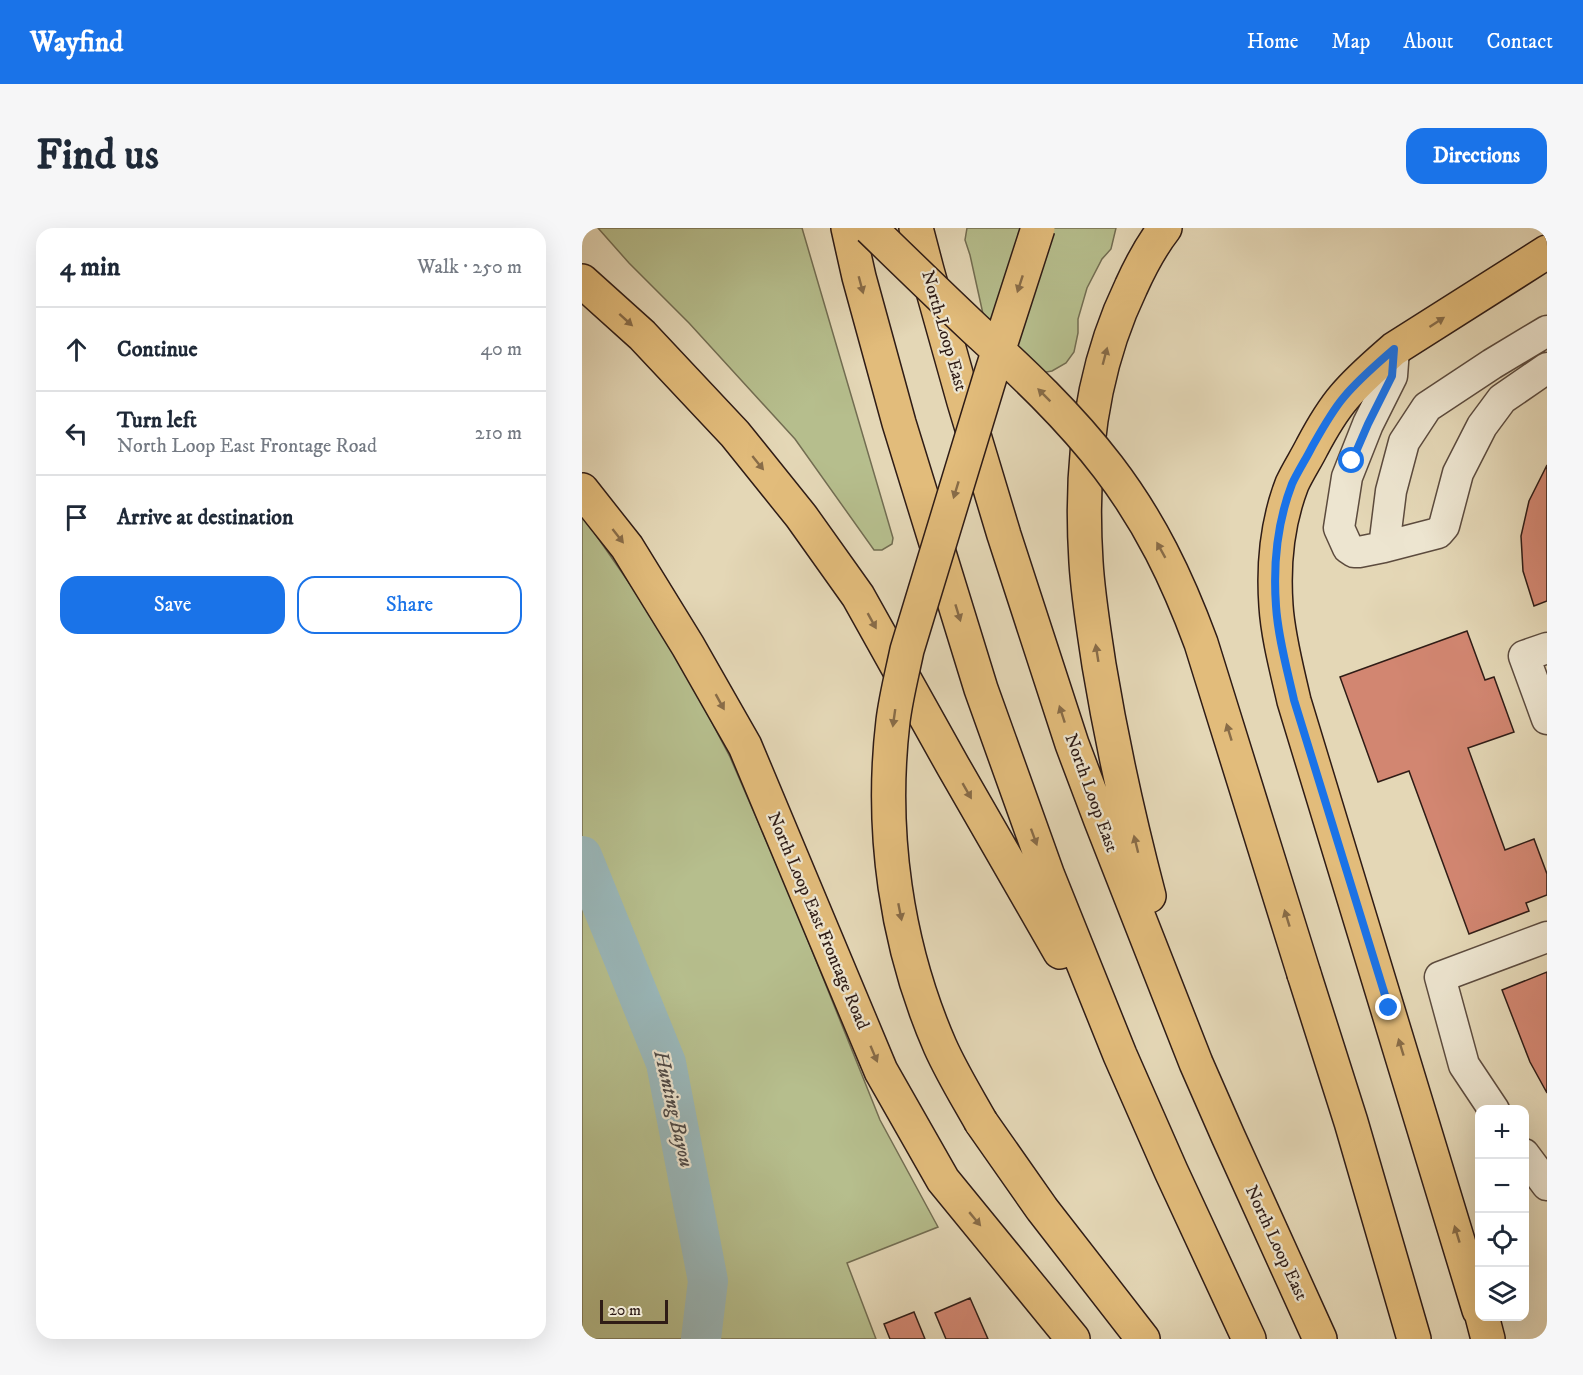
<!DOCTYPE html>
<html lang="en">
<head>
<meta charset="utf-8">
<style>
	:root { --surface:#fff; --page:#f6f6f7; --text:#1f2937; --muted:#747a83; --line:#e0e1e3; --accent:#1a73e8 }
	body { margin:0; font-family:"IM FELL DW Pica",serif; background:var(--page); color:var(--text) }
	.controls { position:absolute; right:18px; bottom:18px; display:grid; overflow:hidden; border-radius:12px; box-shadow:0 6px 24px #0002 }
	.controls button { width:54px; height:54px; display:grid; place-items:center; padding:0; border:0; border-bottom:2px solid var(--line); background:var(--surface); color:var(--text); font:30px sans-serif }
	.scale { position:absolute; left:18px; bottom:15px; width:68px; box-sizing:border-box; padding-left:6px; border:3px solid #2f1c16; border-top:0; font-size:16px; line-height:21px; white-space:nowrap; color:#2f1c16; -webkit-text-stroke:4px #ede5d0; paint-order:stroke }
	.stop { position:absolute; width:18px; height:18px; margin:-14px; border:4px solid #1a73e8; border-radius:50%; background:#fff }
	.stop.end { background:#1a73e8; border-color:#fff; box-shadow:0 2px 6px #0008 }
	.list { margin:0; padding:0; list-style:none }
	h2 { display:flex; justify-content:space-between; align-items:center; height:78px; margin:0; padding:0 24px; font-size:26px }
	h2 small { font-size:20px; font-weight:400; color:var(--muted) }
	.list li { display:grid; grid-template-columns:39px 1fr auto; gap:18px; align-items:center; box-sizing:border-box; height:84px; padding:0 24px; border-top:2px solid var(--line) }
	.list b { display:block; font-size:22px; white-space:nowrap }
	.list p { margin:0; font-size:20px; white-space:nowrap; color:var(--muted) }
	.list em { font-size:20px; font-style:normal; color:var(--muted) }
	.actions { display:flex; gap:12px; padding:18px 24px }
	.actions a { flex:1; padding:14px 0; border:2px solid var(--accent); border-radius:18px; text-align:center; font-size:21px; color:var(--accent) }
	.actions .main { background:var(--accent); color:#fff }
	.icon { flex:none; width:33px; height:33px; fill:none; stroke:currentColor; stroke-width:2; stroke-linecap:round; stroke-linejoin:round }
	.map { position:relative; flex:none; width:965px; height:1111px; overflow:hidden; border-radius:18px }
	header { display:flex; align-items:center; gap:36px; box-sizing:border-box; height:84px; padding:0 30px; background:var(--accent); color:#fff }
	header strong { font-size:28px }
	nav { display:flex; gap:33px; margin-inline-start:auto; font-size:21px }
	.intro { display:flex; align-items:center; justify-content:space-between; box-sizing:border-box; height:144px; padding:0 36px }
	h1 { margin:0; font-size:42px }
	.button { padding:15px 27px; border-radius:18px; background:var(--accent); color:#fff; font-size:21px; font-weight:700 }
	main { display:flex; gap:36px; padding:0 36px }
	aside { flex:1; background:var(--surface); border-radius:18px; box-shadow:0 6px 24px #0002 }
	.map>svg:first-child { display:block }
	.green { fill:#b6be8d; stroke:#726d52; stroke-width:1.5 }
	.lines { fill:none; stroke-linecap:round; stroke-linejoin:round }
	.river { stroke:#9ab7b9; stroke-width:40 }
	.building { fill:#d28671; stroke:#2f1c16; stroke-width:1.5 }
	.minor-casing { stroke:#5c4b3e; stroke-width:33 }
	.major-casing { stroke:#2f1c16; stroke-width:36 }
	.highway-casing { stroke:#2f1c16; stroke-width:36 }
	.minor { stroke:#ede5d0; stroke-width:30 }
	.major { stroke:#e2bc7b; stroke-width:33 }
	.highway { stroke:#e2bc7b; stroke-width:33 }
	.highway-bridge-casing { stroke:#2f1c16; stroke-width:36; stroke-linecap:butt }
	.highway-bridge { stroke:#e2bc7b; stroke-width:33 }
	.oneway { fill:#886c48 }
	.route { stroke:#1a73e8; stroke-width:8 }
	.labels { text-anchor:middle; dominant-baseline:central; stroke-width:4.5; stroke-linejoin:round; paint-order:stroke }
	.street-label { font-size:18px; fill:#2f1c16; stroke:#ede5d0 }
	.water-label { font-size:20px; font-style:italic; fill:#4f4a47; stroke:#ede5d0 }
</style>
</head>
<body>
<header>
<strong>Wayfind</strong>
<nav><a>Home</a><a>Map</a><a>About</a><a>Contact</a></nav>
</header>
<div class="intro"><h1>Find us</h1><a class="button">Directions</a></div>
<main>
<aside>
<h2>4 min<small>Walk · 250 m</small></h2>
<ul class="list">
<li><svg class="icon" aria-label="ahead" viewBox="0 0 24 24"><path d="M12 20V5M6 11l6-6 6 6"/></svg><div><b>Continue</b></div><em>40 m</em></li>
<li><svg class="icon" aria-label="left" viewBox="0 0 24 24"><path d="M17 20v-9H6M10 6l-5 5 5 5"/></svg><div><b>Turn left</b><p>North Loop East Frontage Road</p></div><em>210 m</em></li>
<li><svg class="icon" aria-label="arrive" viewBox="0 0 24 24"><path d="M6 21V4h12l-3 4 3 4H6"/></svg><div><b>Arrive at destination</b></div></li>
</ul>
<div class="actions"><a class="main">Save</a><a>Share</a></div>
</aside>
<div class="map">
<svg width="965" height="1111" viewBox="0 0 965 1111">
	<rect width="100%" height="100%" fill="#e4d7b6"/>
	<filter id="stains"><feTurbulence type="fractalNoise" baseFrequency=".00333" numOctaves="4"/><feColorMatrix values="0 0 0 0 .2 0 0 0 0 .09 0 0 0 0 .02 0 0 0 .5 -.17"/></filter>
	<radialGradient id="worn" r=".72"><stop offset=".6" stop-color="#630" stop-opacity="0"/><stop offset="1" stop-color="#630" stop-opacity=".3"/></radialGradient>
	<path class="green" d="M 16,0 L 220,0 L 311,310 L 310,316 L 300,322 L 292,322 L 213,211 L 107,95 L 47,35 Z
		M 385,0 L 534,0 L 529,21 L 520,31 L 505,60 L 496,91 L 496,105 L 492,124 L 484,135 L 470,143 L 459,145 L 403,95 L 388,27 L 383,12 Z
		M 0,287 L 86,411 L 148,529 L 209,670 L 298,892 L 356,999 L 265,1035 L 294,1111 L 0,1111 Z"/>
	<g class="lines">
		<path class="river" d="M 0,628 L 84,835 L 126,1053 L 119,1111"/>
	</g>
	<path class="building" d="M 965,237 L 965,373 L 952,378 L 941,343 L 939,308 L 947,273 Z
		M 885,403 L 903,452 L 912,449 L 932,504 L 886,520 L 923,622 L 952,611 L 965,646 L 965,667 L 944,675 L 947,683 L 887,706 L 827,543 L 796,554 L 758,449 Z
		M 965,744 L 965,865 L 948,834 L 920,762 Z
		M 388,1070 L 406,1111 L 364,1111 L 353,1085 Z
		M 332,1084 L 343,1111 L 308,1111 L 302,1096 Z"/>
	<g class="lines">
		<g class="minor-casing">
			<path id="minor" d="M 812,121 L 810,148 L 786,196 L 765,249 L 757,300 L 766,320 L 772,324 L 777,324 L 802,319 L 856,305 L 862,298 L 876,245 L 900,198 L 920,171 L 965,140
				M 802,319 L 809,263 L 822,214 L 845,179 L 910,136 L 965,103
				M 965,420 L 942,428 L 965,491
				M 912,882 L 882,837 L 858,749 L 965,709
				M 942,926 L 965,957"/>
		</g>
		<g class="major-casing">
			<path id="major" d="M 0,262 L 45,319 L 106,418 L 163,518 L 299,843 L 361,952 L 491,1111
				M 897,1082 L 712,473 C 705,442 696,409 694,378 C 691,336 695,295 710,256 C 716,243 724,231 730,219 C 739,202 750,183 762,169 C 777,151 795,136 812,121 L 965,24
				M 900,1088 L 906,1111"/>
		</g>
		<g class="highway-casing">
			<path id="highway" d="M 266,0 L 277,49 L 317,195 L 399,461 L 466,648 L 538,827 L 589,943 L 667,1111
				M 334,0 L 345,42 L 382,174 L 422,307 L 490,516 L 519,593 L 614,835 L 646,908 L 738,1111
				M 0,53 L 60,107 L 153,206 L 219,288 L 276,368 L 371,538 L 478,724
				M 567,668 C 547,592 530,515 517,437 C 512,403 506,368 504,334 C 498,241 508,144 549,59 C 558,39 569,18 583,0
				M 722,746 L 769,894 L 832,1111
				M 399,894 L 460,981 L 561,1111"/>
		</g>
		<use href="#minor" class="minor"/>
		<use href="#major" class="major"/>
		<use href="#highway" class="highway"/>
		<g class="highway-bridge-casing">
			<path id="highway-bridge" d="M 288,0 C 323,34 358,68 393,101 C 440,144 487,188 526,239 C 568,294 595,350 619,415 L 722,746
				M 399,894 C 385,869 370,845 358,818 C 314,717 298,603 311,493 C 314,469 320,446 325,422 L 408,149 L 456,0"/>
		</g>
		<use href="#highway-bridge" class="highway-bridge"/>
	</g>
	<defs><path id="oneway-solid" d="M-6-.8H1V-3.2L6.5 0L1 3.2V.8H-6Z" transform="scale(1.5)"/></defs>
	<g class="oneway">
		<use href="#oneway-solid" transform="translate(438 56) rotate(108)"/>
		<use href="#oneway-solid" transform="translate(279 57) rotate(75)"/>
		<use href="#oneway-solid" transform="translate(44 92) rotate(42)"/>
		<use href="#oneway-solid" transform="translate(855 94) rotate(-33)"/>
		<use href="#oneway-solid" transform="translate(523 128) rotate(-75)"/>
		<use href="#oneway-solid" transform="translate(462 167) rotate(-135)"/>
		<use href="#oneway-solid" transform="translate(176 235) rotate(51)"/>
		<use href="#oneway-solid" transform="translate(374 262) rotate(107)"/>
		<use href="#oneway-solid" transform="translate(36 308) rotate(52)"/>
		<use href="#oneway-solid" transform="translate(579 322) rotate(-119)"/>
		<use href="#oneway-solid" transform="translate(376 385) rotate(73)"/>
		<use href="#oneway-solid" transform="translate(290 393) rotate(61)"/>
		<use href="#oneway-solid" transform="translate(515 425) rotate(-99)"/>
		<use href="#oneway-solid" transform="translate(138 474) rotate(61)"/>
		<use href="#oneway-solid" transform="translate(480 486) rotate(-108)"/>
		<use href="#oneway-solid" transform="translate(312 490) rotate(98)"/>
		<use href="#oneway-solid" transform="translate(647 504) rotate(-107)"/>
		<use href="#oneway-solid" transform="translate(385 563) rotate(60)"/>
		<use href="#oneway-solid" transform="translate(452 609) rotate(70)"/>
		<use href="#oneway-solid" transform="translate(554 616) rotate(-104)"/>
		<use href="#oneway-solid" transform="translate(318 684) rotate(79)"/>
		<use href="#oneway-solid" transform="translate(705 690) rotate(-107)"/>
		<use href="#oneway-solid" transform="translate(819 819) rotate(-107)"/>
		<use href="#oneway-solid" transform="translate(292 826) rotate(67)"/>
		<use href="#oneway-solid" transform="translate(393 991) rotate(50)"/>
		<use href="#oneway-solid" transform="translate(875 1006) rotate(-107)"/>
	</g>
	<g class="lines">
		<path class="route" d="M 770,233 L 786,196 L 810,148 L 812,121 C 795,136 777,151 762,169 C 750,183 739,203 730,219 C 724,231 716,243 710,256 C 695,295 691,336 694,378 C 696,409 705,441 712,472 L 807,780"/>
	</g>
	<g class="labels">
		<g class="street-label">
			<text transform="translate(362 103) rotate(74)">North Loop East</text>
			<text transform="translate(509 565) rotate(70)">North Loop East</text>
			<text transform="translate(236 693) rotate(67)">North Loop East Frontage Road</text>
			<text transform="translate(694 1015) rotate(65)">North Loop East</text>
		</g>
		<g class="water-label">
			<text transform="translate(91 881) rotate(77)">Hunting Bayou</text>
		</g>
	</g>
	<rect width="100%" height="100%" filter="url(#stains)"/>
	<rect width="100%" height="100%" fill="url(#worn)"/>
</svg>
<div class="controls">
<button>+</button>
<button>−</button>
<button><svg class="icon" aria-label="locate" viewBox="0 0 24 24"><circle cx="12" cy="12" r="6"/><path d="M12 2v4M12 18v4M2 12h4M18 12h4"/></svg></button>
<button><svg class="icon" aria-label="layers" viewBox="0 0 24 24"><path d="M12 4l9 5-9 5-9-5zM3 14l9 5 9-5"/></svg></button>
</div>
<div class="scale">20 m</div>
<div class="stop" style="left:770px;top:233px"></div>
<div class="stop end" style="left:807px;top:780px"></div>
</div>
</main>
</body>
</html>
